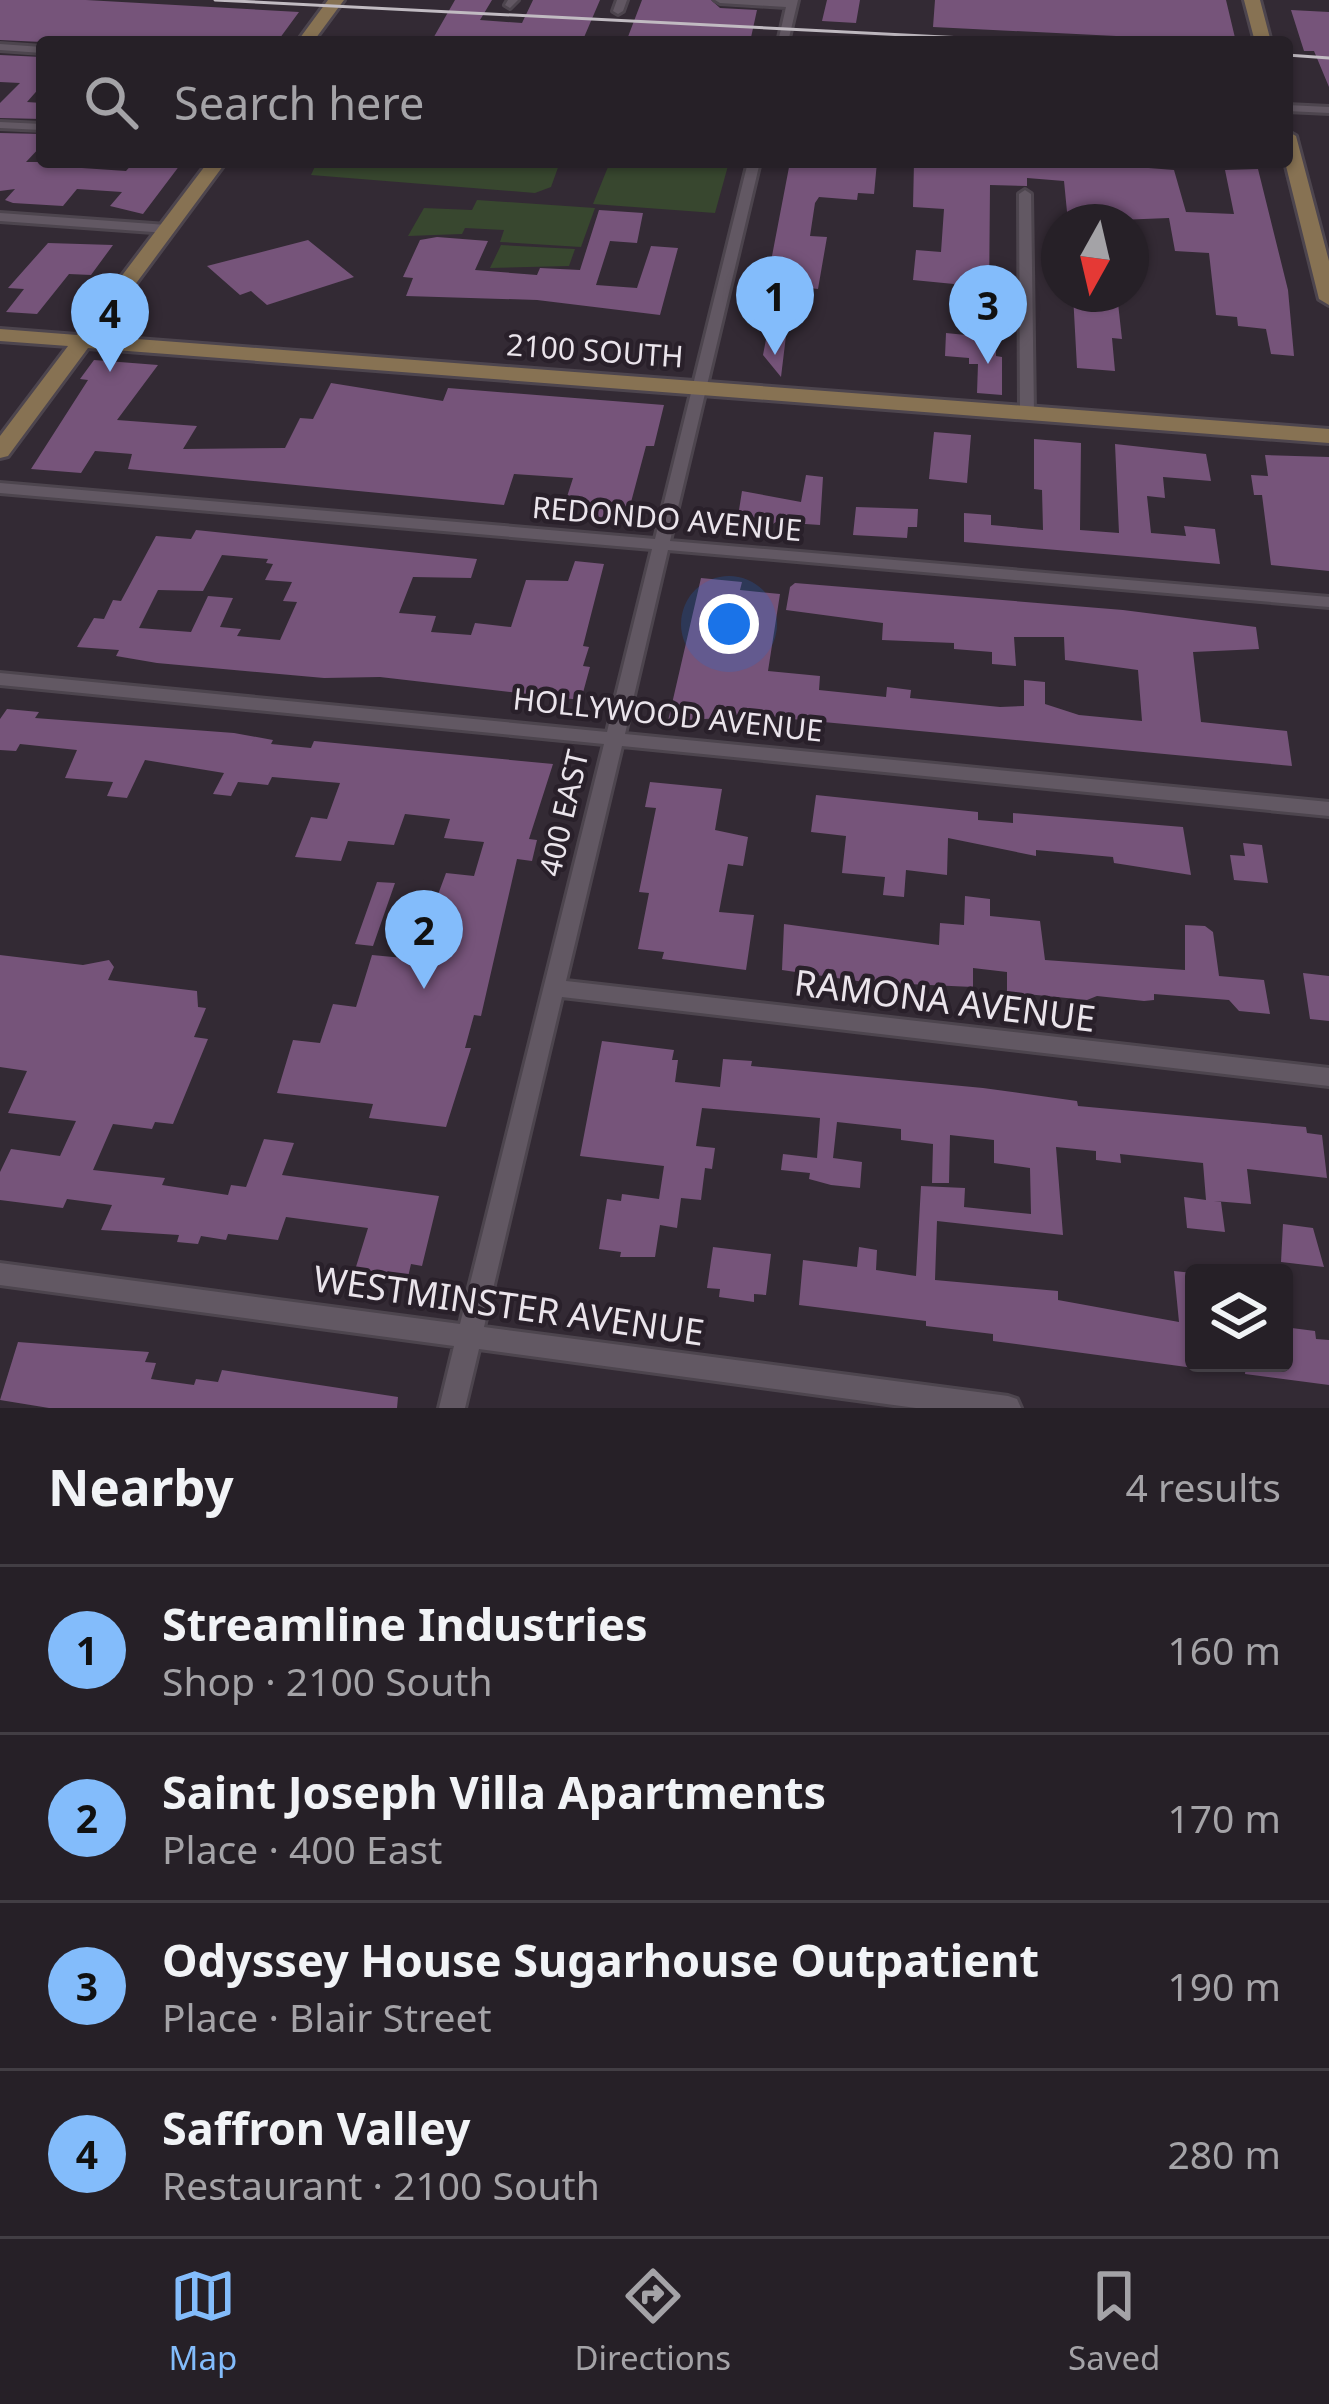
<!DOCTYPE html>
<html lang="en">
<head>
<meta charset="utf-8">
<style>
	:root { --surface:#262027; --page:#2e282f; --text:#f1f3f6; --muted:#a4a3a7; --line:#423e44; --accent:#83bcfb }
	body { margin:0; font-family:"Noto Sans",sans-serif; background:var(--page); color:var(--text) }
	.controls { position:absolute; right:36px; bottom:36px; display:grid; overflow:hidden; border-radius:12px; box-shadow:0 3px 9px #0004 }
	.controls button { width:108px; height:108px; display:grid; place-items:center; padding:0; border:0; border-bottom:3px solid var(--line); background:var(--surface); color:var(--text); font:60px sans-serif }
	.compass { position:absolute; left:1041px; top:204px; width:108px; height:108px; border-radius:50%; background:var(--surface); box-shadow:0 3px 9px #0004; rotate:188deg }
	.you { position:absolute; left:729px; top:624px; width:42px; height:42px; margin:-30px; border:9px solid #fff; border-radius:50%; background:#1a73e8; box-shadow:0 0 0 18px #1a73e833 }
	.badge { display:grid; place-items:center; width:78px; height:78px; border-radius:50%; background:var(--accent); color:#111; font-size:39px; font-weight:700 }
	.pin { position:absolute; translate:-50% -99px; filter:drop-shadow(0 3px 6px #0008) }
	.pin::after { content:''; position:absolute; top:63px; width:42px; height:36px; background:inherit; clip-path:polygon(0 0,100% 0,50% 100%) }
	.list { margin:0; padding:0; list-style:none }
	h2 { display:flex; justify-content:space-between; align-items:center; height:156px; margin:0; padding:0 48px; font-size:51px }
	h2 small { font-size:39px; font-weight:400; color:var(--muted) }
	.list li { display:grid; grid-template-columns:78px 1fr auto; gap:36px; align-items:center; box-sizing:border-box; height:168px; padding:0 48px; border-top:3px solid var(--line) }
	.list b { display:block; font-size:45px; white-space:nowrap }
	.list p { margin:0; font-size:39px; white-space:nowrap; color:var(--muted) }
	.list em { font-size:39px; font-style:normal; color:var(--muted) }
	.icon { flex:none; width:66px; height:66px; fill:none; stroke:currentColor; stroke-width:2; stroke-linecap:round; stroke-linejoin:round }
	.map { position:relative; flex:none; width:1329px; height:1408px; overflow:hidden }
	.search { position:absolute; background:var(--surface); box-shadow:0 3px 9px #0004; left:36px; right:36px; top:36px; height:132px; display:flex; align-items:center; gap:30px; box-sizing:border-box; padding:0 42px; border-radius:12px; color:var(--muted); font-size:45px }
	.sheet { height:828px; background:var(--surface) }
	nav { display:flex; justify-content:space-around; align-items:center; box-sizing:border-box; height:168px; border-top:3px solid var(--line); background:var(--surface); font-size:33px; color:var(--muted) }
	nav a { display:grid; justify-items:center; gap:6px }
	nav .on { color:var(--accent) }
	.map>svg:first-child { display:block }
	.green { fill:#38472f }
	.building { fill:#76547a; fill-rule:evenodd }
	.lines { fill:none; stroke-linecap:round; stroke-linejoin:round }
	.street-casing { stroke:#4d454e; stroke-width:6 }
	.secondary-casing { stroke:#4d454e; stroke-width:6 }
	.street { fill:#625863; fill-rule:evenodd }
	.secondary { fill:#877253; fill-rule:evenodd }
	.tram { stroke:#c1bbc2; stroke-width:3 }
	.labels { text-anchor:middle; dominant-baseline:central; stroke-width:9; stroke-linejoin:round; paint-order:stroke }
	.street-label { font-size:30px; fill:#eae4eb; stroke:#29202a }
	.near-street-label { font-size:36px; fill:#eae4eb; stroke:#29202a }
</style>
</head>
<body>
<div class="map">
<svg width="1329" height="1408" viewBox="0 0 1329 1408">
	<rect width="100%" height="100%" fill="#332a34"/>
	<path class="green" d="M 317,162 L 560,162 L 551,187 L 535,193 L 311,175 Z
		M 610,162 L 729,162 L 715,213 L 593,204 Z
		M 477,200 L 595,208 L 581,247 L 500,242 L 504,230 L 465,228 L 462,234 L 408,236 L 424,208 L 472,210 Z
		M 501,245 L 575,249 L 569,266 L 490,268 Z"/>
	<path class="building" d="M 0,0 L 86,0 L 299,12 L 277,42 L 42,42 L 0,40 Z
		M 455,0 L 492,0 L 480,20 L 522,23 L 533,0 L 600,0 L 582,42 L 431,42 Z
		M 642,0 L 711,0 L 720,8 L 757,10 L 750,42 L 626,42 Z
		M 827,0 L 860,0 L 856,23 L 822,21 Z
		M 935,0 L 1226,0 L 1236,42 L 933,27 Z
		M 1291,10 L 1329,12 L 1329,87 L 1314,51 L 1304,51 Z
		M 0,55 L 42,57 L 42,85 L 27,102 L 42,103 L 42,119 L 0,118 L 0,103 L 20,83 L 0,82 Z
		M 0,133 L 42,134 L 42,145 L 26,162 L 87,162 L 82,168 L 126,171 L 134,162 L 180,165 L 143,214 L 110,206 L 122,192 L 77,189 L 63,206 L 13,203 L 5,200 L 15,189 L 0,191 Z
		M 790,162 L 877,162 L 874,194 L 858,193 L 857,200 L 819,197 L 815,203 L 810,236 L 827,237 L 818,289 L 792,286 L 781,377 L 763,355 L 768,329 L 758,329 Z
		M 914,162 L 1072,162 L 1174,170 L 1186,212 L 1234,214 L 1225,170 L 1258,169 L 1288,290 L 1294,356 L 1271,354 L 1266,329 L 1238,326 L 1237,317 L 1216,315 L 1209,253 L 1175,251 L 1169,218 L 1068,222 L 1064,181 L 1027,178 L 1027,186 L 990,185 L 989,301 L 956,298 L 954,284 L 913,280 L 916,250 L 941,252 L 944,209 L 913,207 Z
		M 599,210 L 643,213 L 637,243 L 610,241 L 596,285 L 637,288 L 651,246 L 678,248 L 660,315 L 537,300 L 406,296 L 413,278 L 403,277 L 420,240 L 437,237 L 488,241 L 475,270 L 537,275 L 540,268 L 580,270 Z
		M 308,240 L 354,277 L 267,305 L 251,291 L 240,295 L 207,266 Z
		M 48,243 L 113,245 L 91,275 L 69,274 L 37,314 L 6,312 L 24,289 L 8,288 Z
		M 1073,294 L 1117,294 L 1122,339 L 1112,338 L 1115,371 L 1077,368 Z
		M 946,333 L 996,338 L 996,356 L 1002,357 L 1002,395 L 977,393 L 978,364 L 969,364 L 969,358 L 945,356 Z
		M 94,360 L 158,365 L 117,420 L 197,426 L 183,449 L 285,448 L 300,418 L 313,419 L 331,383 L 443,401 L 448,388 L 664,405 L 654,446 L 646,446 L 626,521 L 580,517 L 584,504 L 565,503 L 573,478 L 514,474 L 504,505 L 128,469 L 132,454 L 95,451 L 81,473 L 31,469 L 88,380 L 80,379 Z
		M 934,432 L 971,435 L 967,483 L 929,479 Z
		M 1034,439 L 1081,443 L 1080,530 L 1119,533 L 1115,444 L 1206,454 L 1211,481 L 1163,477 L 1165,498 L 1147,496 L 1151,533 L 1186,536 L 1184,526 L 1215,529 L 1220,564 L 964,542 L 964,513 L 991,515 L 991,525 L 1043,530 L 1042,490 L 1034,489 Z
		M 1265,455 L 1329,457 L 1329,571 L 1271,565 L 1262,495 L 1254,495 L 1251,475 L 1268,476 Z
		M 806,475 L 823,477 L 820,525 L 776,522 L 762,531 L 736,529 L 742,491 L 801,502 Z
		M 856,507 L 918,509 L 917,527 L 908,527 L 907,538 L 853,535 Z
		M 196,530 L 477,559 L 471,578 L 413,577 L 399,613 L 436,616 L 431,632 L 471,635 L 475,623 L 511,627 L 526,580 L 568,581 L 575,561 L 604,564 L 583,646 L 589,647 L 583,666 L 590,667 L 581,700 L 380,677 L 324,678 L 157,663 L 116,656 L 119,650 L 77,647 L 94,618 L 104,619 L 113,600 L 121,601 L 156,536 L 191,539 ZM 222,555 L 268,559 L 266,563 L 273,564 L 265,580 L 292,582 L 283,601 L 297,602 L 280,640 L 237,636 L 241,629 L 220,627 L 233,598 L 208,596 L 191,632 L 139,628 L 158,590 L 203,591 Z
		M 701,578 L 742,582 L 740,590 L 780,594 L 768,671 L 820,676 L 819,690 L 886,697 L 887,687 L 911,690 L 910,698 L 1000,707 L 1024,706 L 1024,680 L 1045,682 L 1045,704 L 1079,715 L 1142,721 L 1138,670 L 1065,660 L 1064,637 L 1014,637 L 1016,666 L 992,664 L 992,652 L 954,649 L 954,643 L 882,640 L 883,623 L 786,610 L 790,587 L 795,583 L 1123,610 L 1256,627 L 1259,649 L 1193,652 L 1201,722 L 1287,731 L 1292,766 L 759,716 L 668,721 Z
		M 7,709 L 39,712 L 35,718 L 234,733 L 273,740 L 271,744 L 311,748 L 314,741 L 553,764 L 529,839 L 537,840 L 532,861 L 517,859 L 481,1016 L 474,1015 L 465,1048 L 471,1048 L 446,1127 L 369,1118 L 373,1104 L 277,1093 L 293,1040 L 320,1043 L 333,1004 L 356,1007 L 372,955 L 414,959 L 446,873 L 474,876 L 484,842 L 444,838 L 450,819 L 405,814 L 394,845 L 348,841 L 341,861 L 295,857 L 311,817 L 327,819 L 340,783 L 272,777 L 268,785 L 238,782 L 231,796 L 213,794 L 224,773 L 145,760 L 127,798 L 107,796 L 113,782 L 65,778 L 77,750 L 20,744 L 16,751 L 0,750 L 0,719 Z
		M 650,782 L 722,789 L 715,830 L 748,837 L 743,866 L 728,864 L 719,912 L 754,915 L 746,970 L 662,959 L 664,952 L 638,949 L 649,893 L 639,892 L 656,808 L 645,807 Z
		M 816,795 L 978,812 L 978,820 L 1013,823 L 1013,813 L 1183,827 L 1191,875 L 1114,863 L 1113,857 L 1036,850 L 1036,856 L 948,838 L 947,875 L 906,870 L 904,897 L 883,895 L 885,877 L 842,873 L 846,836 L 811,832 Z
		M 1243,843 L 1262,845 L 1268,883 L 1234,880 L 1230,855 L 1245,856 Z
		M 377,882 L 395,883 L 373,946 L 355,944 Z
		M 965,896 L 990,899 L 990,916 L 1040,921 L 1045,960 L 1185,970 L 1185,925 L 1205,926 L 1213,932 L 1219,976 L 1264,980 L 1270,1014 L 1239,1011 L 1229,1000 L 1154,994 L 1154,1000 L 1144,1001 L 1097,996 L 1087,1000 L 1007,992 L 1007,972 L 973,968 L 973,987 L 864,982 L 782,970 L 784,924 L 939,945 L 940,923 L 964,925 Z
		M 0,955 L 83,965 L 109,960 L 114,967 L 108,980 L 197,991 L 198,1007 L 206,1008 L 194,1037 L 208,1039 L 173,1124 L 155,1122 L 152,1129 L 113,1124 L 93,1170 L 165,1178 L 162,1185 L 228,1195 L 231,1185 L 246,1187 L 264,1139 L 294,1143 L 282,1175 L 439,1196 L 422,1266 L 411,1264 L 408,1277 L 355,1270 L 368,1228 L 286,1217 L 278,1240 L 228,1234 L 226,1240 L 201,1236 L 198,1244 L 177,1242 L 179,1235 L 101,1230 L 112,1205 L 67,1199 L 63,1208 L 0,1200 L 0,1172 L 11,1149 L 60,1156 L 76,1121 L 8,1113 L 27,1071 L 0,1067 Z
		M 1303,973 L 1329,976 L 1329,1021 L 1310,1019 Z
		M 602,1041 L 674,1050 L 672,1060 L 678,1060 L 675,1082 L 720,1087 L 723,1059 L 752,1061 L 751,1066 L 983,1088 L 1077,1101 L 1078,1106 L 1306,1127 L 1307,1133 L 1322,1135 L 1327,1178 L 1247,1169 L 1251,1204 L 1214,1201 L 1221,1202 L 1225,1232 L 1187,1228 L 1184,1197 L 1206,1200 L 1203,1163 L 1120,1154 L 1121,1163 L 1096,1160 L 1096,1151 L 1056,1147 L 1063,1235 L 937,1221 L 935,1280 L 1058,1291 L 1058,1300 L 1179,1322 L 1174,1271 L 1193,1273 L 1194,1368 L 993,1341 L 993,1334 L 926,1326 L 926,1321 L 799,1305 L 803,1260 L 857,1267 L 859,1247 L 877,1250 L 876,1270 L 916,1276 L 921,1186 L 965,1188 L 964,1207 L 1031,1214 L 1030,1168 L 994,1163 L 994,1140 L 950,1135 L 949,1183 L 932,1183 L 933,1144 L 901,1140 L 901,1129 L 837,1122 L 833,1158 L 862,1162 L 860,1188 L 831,1185 L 809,1179 L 810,1173 L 781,1170 L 783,1154 L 817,1158 L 820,1118 L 702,1108 L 696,1146 L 715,1148 L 712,1169 L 705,1168 L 701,1200 L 681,1198 L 677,1228 L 660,1225 L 655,1257 L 620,1257 L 621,1252 L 599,1249 L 607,1199 L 621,1201 L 622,1194 L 659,1199 L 664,1166 L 580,1156 Z
		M 1283,1224 L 1313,1228 L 1324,1267 L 1281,1262 Z
		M 713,1247 L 771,1254 L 766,1295 L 754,1294 L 754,1302 L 719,1297 L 720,1289 L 707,1288 Z
		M 1284,1327 L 1315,1331 L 1316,1339 L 1329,1340 L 1329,1385 L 1245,1374 L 1246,1363 L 1284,1363 Z
		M 18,1342 L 149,1352 L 145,1362 L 156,1363 L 151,1379 L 194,1385 L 196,1379 L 218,1382 L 222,1370 L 398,1397 L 397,1408 L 49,1408 L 0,1400 Z"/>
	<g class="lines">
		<g class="street-casing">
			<path id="street" d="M 508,0 L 518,0 L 510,8 L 505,5 Z
				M 617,0 L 627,0 L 623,11 L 618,14 L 613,11 Z
				M 715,0 L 798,0 L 788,42 L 778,42 L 786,7 L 720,3 Z
				M 0,44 L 42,47 L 42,53 L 0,50 Z
				M 1287,105 L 1329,107 L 1329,113 L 1287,111 Z
				M 0,122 L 42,124 L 42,130 L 0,128 Z
				M 748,162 L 760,162 L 670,541 L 1329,597 L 1329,607 L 668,550 L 625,734 L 1329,802 L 1329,816 L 622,746 L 566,981 L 1329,1068 L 1329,1086 L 562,997 L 484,1327 L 1008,1396 L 1017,1399 L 1021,1408 L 916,1408 L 479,1349 L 465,1408 L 439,1408 L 454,1346 L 0,1285 L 0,1263 L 460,1324 L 604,744 L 0,685 L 0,673 L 607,732 L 652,549 L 0,493 L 0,483 L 655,539 Z
				M 1025,190 L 1031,194 L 1034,413 L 1027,417 L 1020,413 L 1019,194 Z
				M 0,213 L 167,225 L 173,229 L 167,233 L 0,221 Z"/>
		</g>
		<g class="secondary-casing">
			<path id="secondary" d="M 328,0 L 344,0 L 313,42 L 297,42 Z
				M 1244,0 L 1260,0 L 1271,42 L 1255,42 Z
				M 1287,131 L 1296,136 L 1329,261 L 1329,305 L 1319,299 L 1285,162 Z
				M 208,162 L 226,162 L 97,336 L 1329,429 L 1329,443 L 88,348 L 8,456 L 0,458 L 0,436 L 68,346 L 0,341 L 0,329 L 77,335 Z"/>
		</g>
		<use href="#street" class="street"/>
		<use href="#secondary" class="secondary"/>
		<path class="tram" d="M 215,0 L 1045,42
			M 1287,55 L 1329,58"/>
	</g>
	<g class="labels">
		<g class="street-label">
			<text transform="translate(595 350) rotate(4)">2100 SOUTH</text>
			<text transform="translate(667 518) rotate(5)">REDONDO AVENUE</text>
			<text transform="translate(668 714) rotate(6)">HOLLYWOOD AVENUE</text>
			<text transform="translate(563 813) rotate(-77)">400 EAST</text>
		</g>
		<g class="near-street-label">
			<text transform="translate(945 1000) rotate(7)">RAMONA AVENUE</text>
			<text transform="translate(509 1305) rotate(8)">WESTMINSTER AVENUE</text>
		</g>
	</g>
</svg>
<div class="controls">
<button><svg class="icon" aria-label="layers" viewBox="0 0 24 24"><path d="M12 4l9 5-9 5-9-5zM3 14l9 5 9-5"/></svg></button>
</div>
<svg class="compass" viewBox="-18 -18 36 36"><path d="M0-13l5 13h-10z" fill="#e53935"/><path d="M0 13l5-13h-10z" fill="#a4a3a7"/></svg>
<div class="you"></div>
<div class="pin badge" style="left:775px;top:355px">1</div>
<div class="pin badge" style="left:424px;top:989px">2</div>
<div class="pin badge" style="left:988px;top:364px">3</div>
<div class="pin badge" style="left:110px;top:372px">4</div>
<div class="search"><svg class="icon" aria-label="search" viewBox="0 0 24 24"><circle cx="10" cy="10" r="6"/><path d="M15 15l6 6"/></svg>Search here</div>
</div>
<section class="sheet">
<h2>Nearby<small>4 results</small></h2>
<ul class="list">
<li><span class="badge">1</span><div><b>Streamline Industries</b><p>Shop · 2100 South</p></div><em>160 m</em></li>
<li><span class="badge">2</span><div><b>Saint Joseph Villa Apartments</b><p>Place · 400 East</p></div><em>170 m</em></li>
<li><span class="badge">3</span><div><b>Odyssey House Sugarhouse Outpatient</b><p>Place · Blair Street</p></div><em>190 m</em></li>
<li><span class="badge">4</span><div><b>Saffron Valley</b><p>Restaurant · 2100 South</p></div><em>280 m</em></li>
</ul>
</section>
<nav>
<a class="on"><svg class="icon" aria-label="map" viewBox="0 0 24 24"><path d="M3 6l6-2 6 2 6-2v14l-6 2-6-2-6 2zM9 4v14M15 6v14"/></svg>Map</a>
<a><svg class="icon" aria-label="directions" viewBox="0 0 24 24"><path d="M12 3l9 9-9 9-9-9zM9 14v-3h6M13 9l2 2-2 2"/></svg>Directions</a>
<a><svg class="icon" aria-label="saved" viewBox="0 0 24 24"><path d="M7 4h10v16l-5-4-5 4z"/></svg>Saved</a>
</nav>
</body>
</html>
